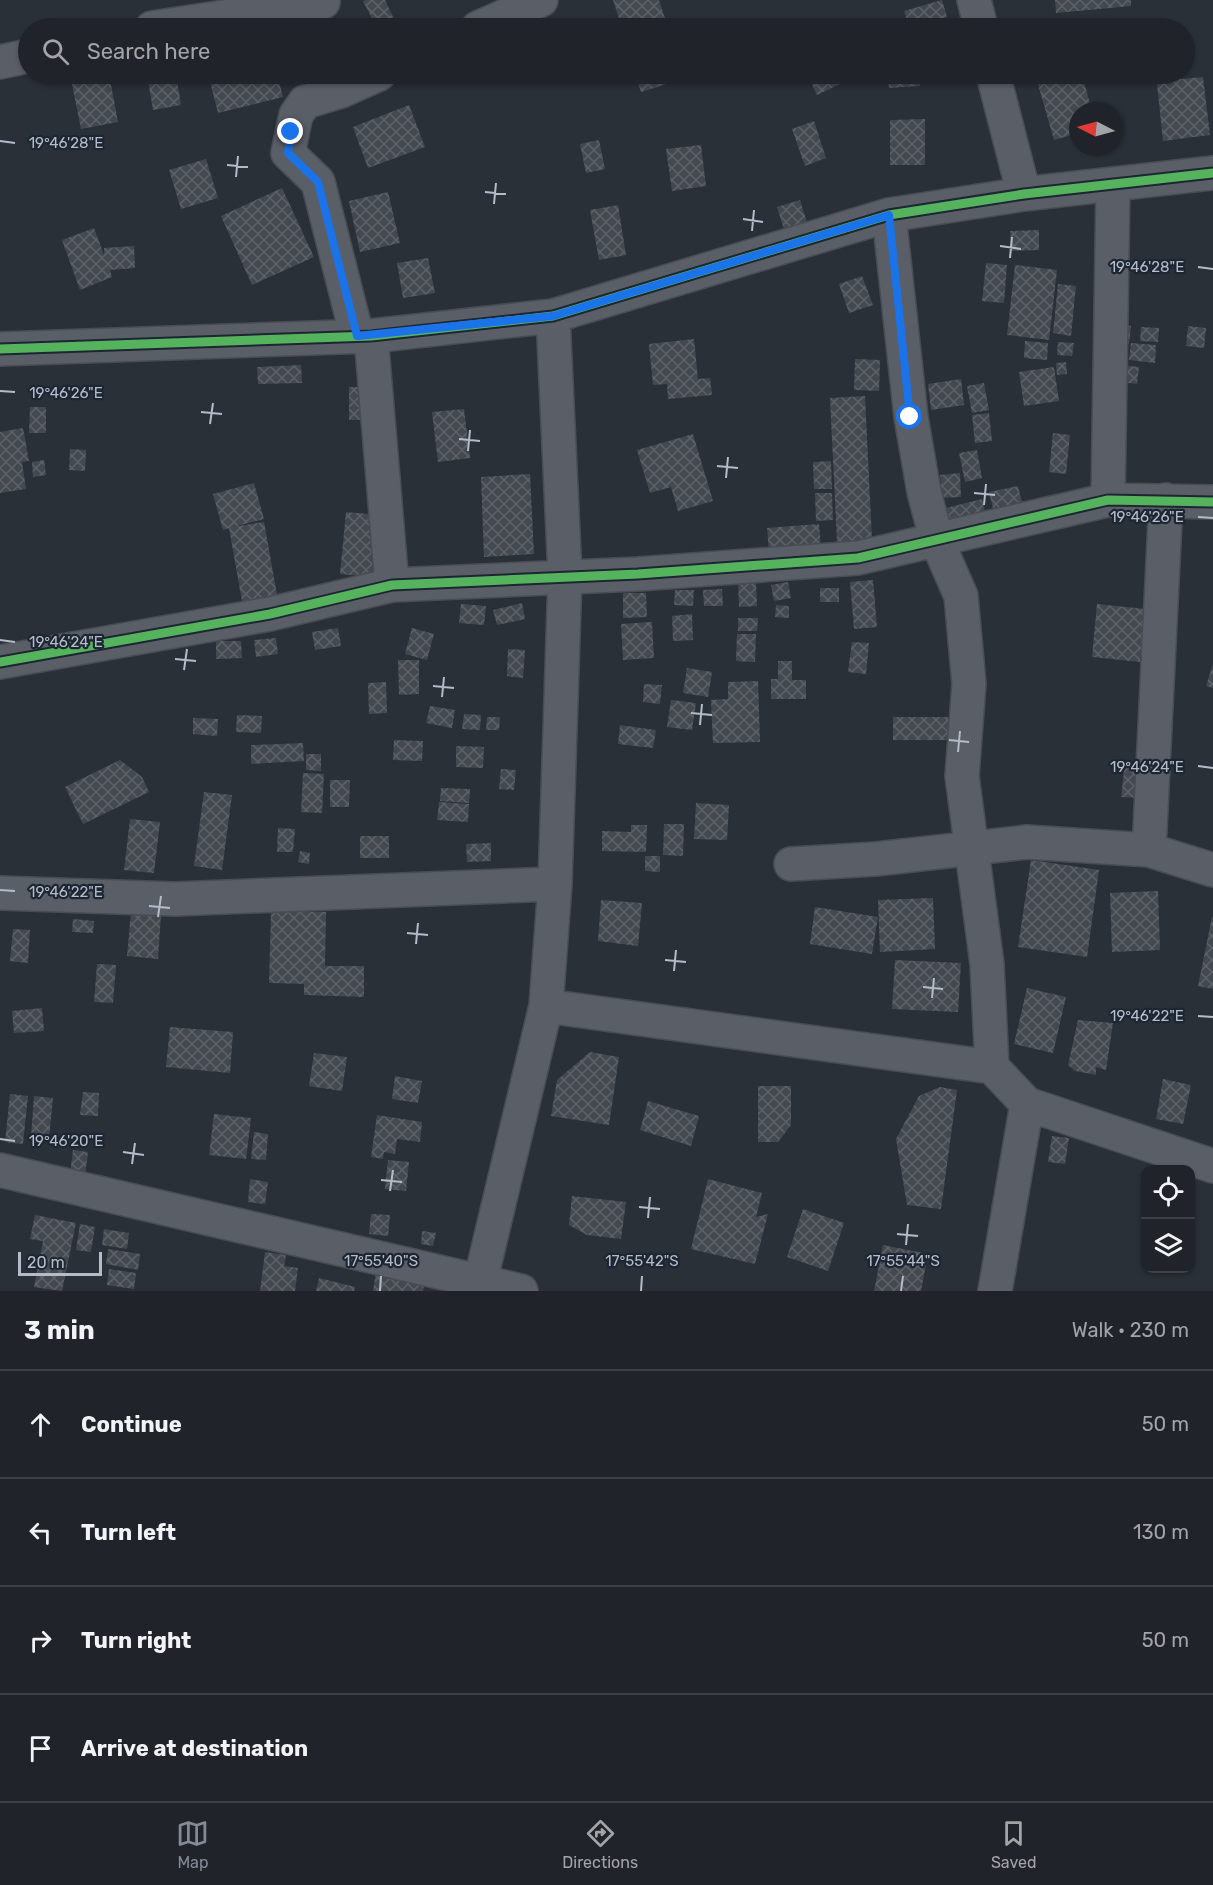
<!DOCTYPE html>
<html lang="en">
<head>
<meta charset="utf-8">
<style>
	:root { --surface:#20242a; --page:#2d3036; --text:#f1f3f6; --muted:#a2a4a8; --line:#3d4147; --accent:#848b96 }
	body { margin:0; font-family:Rubik,sans-serif; background:var(--page); color:var(--text) }
	.controls { position:absolute; right:18px; bottom:18px; display:grid; overflow:hidden; border-radius:12px; box-shadow:0 2px 4px #0004 }
	.controls button { width:54px; height:54px; display:grid; place-items:center; padding:0; border:0; border-bottom:2px solid var(--line); background:var(--surface); color:var(--text); font:30px sans-serif }
	.compass { position:absolute; left:1069px; top:102px; width:54px; height:54px; border-radius:50%; background:var(--surface); box-shadow:0 2px 4px #0004; rotate:276deg }
	.scale { position:absolute; left:18px; bottom:15px; width:84px; box-sizing:border-box; padding-left:6px; border:3px solid #b4bcc9; border-top:0; font-size:16px; line-height:21px; white-space:nowrap; color:#b4bcc9; -webkit-text-stroke:4px #1d2633; paint-order:stroke }
	.stop { position:absolute; width:18px; height:18px; margin:-14px; border:4px solid #1a73e8; border-radius:50%; background:#fff }
	.stop.end { background:#1a73e8; border-color:#fff; box-shadow:0 2px 6px #0008 }
	.list { margin:0; padding:0; list-style:none }
	h2 { display:flex; justify-content:space-between; align-items:center; height:78px; margin:0; padding:0 24px; font-size:26px }
	h2 small { font-size:20px; font-weight:400; color:var(--muted) }
	.list li { display:grid; grid-template-columns:39px 1fr auto; gap:18px; align-items:center; box-sizing:border-box; height:108px; padding:0 24px; border-top:2px solid var(--line) }
	.list b { display:block; font-size:22px; white-space:nowrap }
	.list em { font-size:20px; font-style:normal; color:var(--muted) }
	.icon { flex:none; width:33px; height:33px; fill:none; stroke:currentColor; stroke-width:2; stroke-linecap:round; stroke-linejoin:round }
	.map { position:relative; flex:none; width:1213px; height:1291px; overflow:hidden }
	.search { position:absolute; background:var(--surface); box-shadow:0 2px 4px #0004; left:18px; right:18px; top:18px; height:66px; display:flex; align-items:center; gap:15px; box-sizing:border-box; padding:0 21px; border-radius:33px; color:var(--muted); font-size:22px }
	.sheet { height:510px; background:var(--surface) }
	nav { display:flex; justify-content:space-around; align-items:center; box-sizing:border-box; height:84px; border-top:2px solid var(--line); background:var(--surface); font-size:16px; color:var(--muted) }
	nav a { display:grid; justify-items:center; gap:3px }
	nav .on { color:var(--accent) }
	.map>svg:first-child { display:block }
	.building { fill:url(#building-cross-hatch) }
	.lines { fill:none; stroke-linecap:round; stroke-linejoin:round }
	.minor-casing { stroke:#484c53; stroke-width:36 }
	.minor { stroke:#5a5e66; stroke-width:33 }
	.cycleway-casing { stroke:#1d2633; stroke-width:13 }
	.cycleway { stroke:#56b35d; stroke-width:9 }
	.route { stroke:#1a73e8; stroke-width:8 }
	.ticks { fill:none; stroke:#b4bcc9; stroke-width:2 }
	.ticks-label { font-size:15px; text-anchor:middle; fill:#b4bcc9; stroke:#1d2633; stroke-width:4.5; stroke-linejoin:round; paint-order:stroke }
</style>
</head>
<body>
<div class="map">
<svg width="1213" height="1291" viewBox="0 0 1213 1291">
	<defs>
		<pattern id="building-cross-hatch" width="8" height="8" patternUnits="userSpaceOnUse" patternTransform="scale(1.5)"><rect width="8" height="8" fill="#444950"/><path d="M0 0l8 8M0 8l8-8" fill="none" stroke="#5d6168"/></pattern>
	</defs>
	<rect width="100%" height="100%" fill="#2a3038"/>
	<path class="building" d="M 366,0 L 385,0 L 394,19 L 377,28 L 363,1 Z
		M 613,0 L 659,0 L 668,28 L 622,28 Z
		M 942,0 L 947,17 L 910,28 L 904,11 Z
		M 1055,0 L 1131,0 L 1131,6 L 1056,13 Z
		M 1139,18 L 1139,28 L 1120,28 L 1119,19 Z
		M 70,74 L 109,74 L 118,122 L 81,129 Z
		M 147,74 L 176,74 L 181,105 L 153,110 Z
		M 208,74 L 277,74 L 283,97 L 218,113 Z
		M 635,74 L 681,74 L 683,79 L 641,92 Z
		M 807,74 L 861,74 L 817,95 Z
		M 888,74 L 920,74 L 920,86 L 889,88 Z
		M 1035,74 L 1082,74 L 1092,111 L 1078,111 L 1078,133 L 1054,140 Z
		M 1156,74 L 1180,74 L 1180,79 L 1203,77 L 1210,135 L 1163,141 Z
		M 409,105 L 425,147 L 368,168 L 353,127 Z
		M 925,119 L 925,165 L 890,165 L 890,120 Z
		M 814,121 L 826,158 L 805,166 L 792,129 Z
		M 599,140 L 605,169 L 586,173 L 580,144 Z
		M 701,145 L 706,186 L 672,191 L 666,149 Z
		M 206,159 L 218,198 L 181,209 L 169,170 Z
		M 282,188 L 314,257 L 252,285 L 221,216 Z
		M 388,192 L 400,243 L 360,252 L 349,201 Z
		M 800,200 L 809,229 L 786,236 L 777,207 Z
		M 618,205 L 626,255 L 599,260 L 590,210 Z
		M 94,228 L 104,255 L 104,248 L 134,246 L 135,268 L 110,270 L 112,277 L 80,290 L 62,240 Z
		M 1039,230 L 1039,250 L 1011,251 L 1010,231 Z
		M 428,258 L 435,293 L 403,298 L 397,263 Z
		M 986,263 L 1007,265 L 1004,303 L 982,301 Z
		M 1015,265 L 1057,270 L 1049,340 L 1007,335 Z
		M 862,276 L 873,305 L 849,313 L 839,284 Z
		M 1058,284 L 1076,286 L 1071,336 L 1053,333 Z
		M 1116,324 L 1131,326 L 1129,344 L 1114,342 Z
		M 1188,326 L 1206,328 L 1204,348 L 1186,346 Z
		M 1141,327 L 1159,328 L 1158,342 L 1140,341 Z
		M 694,339 L 698,379 L 710,378 L 712,395 L 668,399 L 667,384 L 653,385 L 649,344 Z
		M 1025,341 L 1048,343 L 1047,360 L 1024,358 Z
		M 1058,342 L 1074,343 L 1072,356 L 1057,355 Z
		M 1131,343 L 1156,345 L 1155,363 L 1129,360 Z
		M 855,359 L 880,360 L 879,391 L 854,390 Z
		M 1066,362 L 1067,374 L 1057,375 L 1056,363 Z
		M 1113,364 L 1139,367 L 1137,384 L 1111,381 Z
		M 301,365 L 302,383 L 258,384 L 257,367 Z
		M 1054,367 L 1059,401 L 1024,406 L 1019,372 Z
		M 961,379 L 964,405 L 931,410 L 928,384 Z
		M 984,383 L 989,410 L 972,413 L 967,386 Z
		M 349,387 L 366,387 L 366,420 L 349,420 Z
		M 865,396 L 872,540 L 837,542 L 830,398 Z
		M 30,407 L 46,407 L 46,433 L 29,433 Z
		M 464,409 L 470,458 L 438,462 L 432,412 Z
		M 989,413 L 992,441 L 975,443 L 972,415 Z
		M 23,428 L 29,461 L 22,462 L 26,489 L 0,493 L 0,432 Z
		M 1053,433 L 1070,435 L 1066,474 L 1049,472 Z
		M 693,434 L 713,501 L 678,511 L 671,487 L 650,493 L 637,450 Z
		M 70,449 L 86,450 L 85,471 L 69,470 Z
		M 977,450 L 982,478 L 965,482 L 959,453 Z
		M 44,460 L 46,475 L 33,477 L 32,462 Z
		M 831,461 L 832,489 L 814,489 L 813,462 Z
		M 960,473 L 961,497 L 942,498 L 940,475 Z
		M 530,474 L 534,554 L 484,557 L 481,477 Z
		M 254,483 L 264,519 L 233,527 L 264,522 L 278,600 L 243,607 L 229,528 L 223,530 L 213,494 Z
		M 1018,486 L 1022,502 L 993,509 L 989,492 Z
		M 815,493 L 832,493 L 833,520 L 816,521 Z
		M 982,499 L 986,516 L 947,527 L 942,509 Z
		M 346,512 L 380,515 L 373,577 L 340,574 Z
		M 819,524 L 821,548 L 769,552 L 767,528 Z
		M 873,580 L 877,627 L 854,629 L 850,582 Z
		M 788,582 L 791,598 L 774,601 L 771,585 Z
		M 738,583 L 756,583 L 757,606 L 739,607 Z
		M 820,588 L 839,588 L 839,602 L 820,602 Z
		M 722,589 L 723,606 L 704,606 L 703,590 Z
		M 675,590 L 694,590 L 693,606 L 674,605 Z
		M 623,593 L 646,593 L 647,617 L 623,618 Z
		M 522,603 L 525,619 L 497,625 L 493,610 Z
		M 461,604 L 486,606 L 484,625 L 459,623 Z
		M 1097,604 L 1146,609 L 1140,662 L 1092,657 Z
		M 776,605 L 789,606 L 789,618 L 775,617 Z
		M 692,614 L 693,640 L 673,641 L 672,616 Z
		M 738,618 L 758,618 L 757,631 L 738,631 Z
		M 652,622 L 654,658 L 623,660 L 621,624 Z
		M 338,628 L 341,646 L 315,650 L 312,632 Z
		M 412,628 L 434,634 L 427,660 L 405,654 Z
		M 737,634 L 756,634 L 755,662 L 736,661 Z
		M 276,638 L 278,654 L 256,657 L 254,640 Z
		M 216,641 L 241,641 L 242,658 L 216,659 Z
		M 852,642 L 869,643 L 866,674 L 848,672 Z
		M 508,649 L 525,650 L 523,678 L 507,676 Z
		M 398,660 L 419,660 L 419,694 L 399,695 Z
		M 778,661 L 792,661 L 792,680 L 806,680 L 806,699 L 771,699 L 771,679 L 778,679 Z
		M 1213,664 L 1213,688 L 1206,686 Z
		M 687,668 L 712,672 L 708,697 L 683,693 Z
		M 758,681 L 760,742 L 713,743 L 711,700 L 728,699 L 728,682 Z
		M 386,682 L 387,713 L 369,714 L 368,683 Z
		M 644,684 L 662,685 L 660,704 L 643,702 Z
		M 671,700 L 696,703 L 692,730 L 667,727 Z
		M 430,706 L 455,710 L 452,728 L 426,723 Z
		M 464,714 L 481,715 L 480,730 L 462,729 Z
		M 237,715 L 262,716 L 261,733 L 236,732 Z
		M 487,717 L 500,717 L 499,730 L 486,730 Z
		M 893,717 L 948,717 L 948,740 L 893,740 Z
		M 193,718 L 218,719 L 217,736 L 193,734 Z
		M 620,725 L 656,730 L 653,748 L 618,744 Z
		M 394,740 L 423,741 L 422,761 L 393,760 Z
		M 303,743 L 304,761 L 251,764 L 251,745 Z
		M 456,746 L 484,747 L 483,768 L 456,767 Z
		M 306,754 L 321,754 L 321,771 L 306,770 Z
		M 120,760 L 142,777 L 149,792 L 83,824 L 65,787 Z
		M 1125,762 L 1143,764 L 1139,798 L 1121,797 Z
		M 501,769 L 516,770 L 514,790 L 499,789 Z
		M 303,773 L 324,774 L 322,813 L 301,812 Z
		M 330,780 L 350,780 L 349,807 L 330,807 Z
		M 441,788 L 470,789 L 469,803 L 440,801 Z
		M 204,792 L 232,795 L 222,870 L 194,866 Z
		M 439,802 L 469,804 L 468,822 L 437,820 Z
		M 696,803 L 729,805 L 727,840 L 694,839 Z
		M 130,819 L 160,822 L 154,873 L 124,870 Z
		M 664,824 L 684,824 L 683,856 L 663,855 Z
		M 631,825 L 647,825 L 646,852 L 602,851 L 602,831 L 631,832 Z
		M 278,828 L 295,829 L 293,852 L 277,852 Z
		M 360,836 L 389,836 L 389,858 L 360,858 Z
		M 491,843 L 491,861 L 467,862 L 466,844 Z
		M 300,851 L 310,853 L 309,864 L 298,862 Z
		M 645,856 L 660,856 L 660,872 L 645,871 Z
		M 1031,860 L 1099,870 L 1087,957 L 1018,947 Z
		M 1158,891 L 1160,950 L 1112,952 L 1110,893 Z
		M 933,898 L 935,949 L 880,952 L 878,900 Z
		M 601,900 L 642,903 L 638,946 L 598,941 Z
		M 815,907 L 878,917 L 872,954 L 810,944 Z
		M 271,911 L 326,912 L 325,966 L 364,966 L 364,997 L 304,995 L 304,984 L 269,983 Z
		M 131,912 L 161,915 L 158,959 L 127,956 Z
		M 1212,917 L 1213,917 L 1213,989 L 1198,986 Z
		M 73,919 L 94,921 L 93,933 L 72,932 Z
		M 13,929 L 30,930 L 28,963 L 10,961 Z
		M 895,960 L 961,963 L 958,1012 L 892,1009 Z
		M 97,964 L 116,965 L 113,1003 L 94,1002 Z
		M 1027,988 L 1066,997 L 1053,1053 L 1014,1044 Z
		M 42,1008 L 44,1031 L 14,1033 L 12,1011 Z
		M 1078,1020 L 1113,1023 L 1106,1070 L 1096,1067 L 1096,1075 L 1075,1071 L 1068,1065 Z
		M 170,1027 L 233,1032 L 230,1073 L 166,1067 Z
		M 590,1052 L 619,1057 L 609,1125 L 551,1116 L 557,1080 Z
		M 314,1053 L 347,1057 L 342,1091 L 309,1086 Z
		M 395,1076 L 422,1081 L 418,1103 L 392,1099 Z
		M 1163,1079 L 1191,1085 L 1183,1124 L 1156,1119 Z
		M 758,1086 L 791,1086 L 791,1125 L 778,1142 L 758,1142 Z
		M 940,1087 L 957,1090 L 941,1209 L 907,1205 L 896,1139 L 919,1096 Z
		M 83,1092 L 99,1093 L 98,1116 L 80,1115 Z
		M 10,1094 L 28,1096 L 23,1144 L 5,1142 Z
		M 34,1096 L 53,1098 L 49,1138 L 31,1137 Z
		M 648,1101 L 699,1116 L 691,1146 L 640,1130 Z
		M 214,1114 L 251,1118 L 246,1159 L 209,1155 Z
		M 377,1115 L 422,1122 L 420,1142 L 397,1139 L 395,1154 L 384,1152 L 383,1159 L 371,1157 Z
		M 254,1132 L 268,1134 L 266,1160 L 251,1159 Z
		M 1052,1136 L 1069,1138 L 1065,1164 L 1048,1162 Z
		M 73,1150 L 88,1152 L 85,1176 L 70,1174 Z
		M 388,1160 L 409,1162 L 406,1191 L 385,1189 Z
		M 250,1179 L 268,1182 L 265,1204 L 248,1202 Z
		M 708,1179 L 762,1193 L 756,1217 L 768,1214 L 755,1264 L 691,1249 Z
		M 572,1196 L 626,1202 L 621,1239 L 587,1235 L 569,1225 Z
		M 803,1209 L 844,1223 L 828,1271 L 787,1257 Z
		M 371,1214 L 390,1215 L 388,1236 L 369,1234 Z
		M 35,1215 L 76,1223 L 62,1291 L 34,1287 L 43,1241 L 30,1239 Z
		M 80,1224 L 95,1227 L 91,1252 L 76,1250 Z
		M 104,1229 L 129,1233 L 127,1249 L 102,1245 Z
		M 422,1231 L 436,1233 L 433,1246 L 421,1244 Z
		M 883,1245 L 928,1254 L 921,1291 L 874,1291 Z
		M 108,1249 L 140,1254 L 138,1270 L 106,1264 Z
		M 265,1252 L 286,1255 L 284,1266 L 298,1268 L 295,1291 L 260,1291 Z
		M 109,1269 L 136,1273 L 134,1289 L 107,1285 Z
		M 376,1272 L 425,1280 L 423,1291 L 373,1291 Z
		M 319,1278 L 355,1287 L 354,1291 L 316,1291 Z"/>
	<g class="lines">
		<g class="minor-casing">
			<path id="minor" d="M 974,0 L 981,28
				M 152,28 L 323,2
				M 478,28 L 541,0
				M 0,62 L 28,56
				M 993,74 L 1024,194
				M 889,215 L 911,417 L 924,492 L 937,541 L 961,596 L 969,684 L 962,776 L 987,964 L 992,1067
				M 357,336 L 318,182 L 288,153 L 296,115 L 305,102 L 341,91 L 379,74
				M 371,336 L 392,585
				M 0,349 L 371,336 L 553,316 L 889,215 L 1024,194 L 1213,173
				M 1108,500 L 1113,186
				M 0,662 L 270,614 L 392,585 L 638,574 L 858,558 L 1108,500 L 1213,502
				M 1149,850 L 1166,500
				M 791,864 L 876,859 L 1027,842 L 1149,850 L 1213,870
				M 0,893 L 175,899 L 555,884
				M 546,1006 L 992,1067 L 1027,1104 L 1213,1166
				M 0,1170 L 521,1291
				M 478,1291 L 546,1006 L 555,884 L 565,576 L 553,316
				M 995,1291 L 1027,1104"/>
		</g>
		<use href="#minor" class="minor"/>
		<g class="cycleway-casing">
			<path id="cycleway" d="M 0,349 L 371,336 L 553,316 L 889,215 L 1024,194 L 1213,173
				M 0,662 L 270,614 L 392,585 L 638,574 L 858,558 L 1108,500 L 1213,502"/>
		</g>
		<use href="#cycleway" class="cycleway"/>
	</g>
	<g class="lines">
		<path class="route" d="M 291,132 L 288,153 L 318,182 L 357,336 L 553,316 L 889,215 L 910,417"/>
	</g>
	<path class="ticks" d="M 0,141 L 15,143M 227,165 L 248,167M 236,177 L 238,156M 485,192 L 506,194M 494,204 L 496,183M 743,219 L 763,222M 752,231 L 754,210M 1000,246 L 1021,249M 1010,258 L 1012,237M 1198,267 L 1213,269M 0,391 L 15,392M 201,412 L 222,414M 210,424 L 213,403M 459,439 L 480,441M 468,451 L 470,430M 717,466 L 738,468M 726,478 L 728,457M 974,493 L 995,495M 984,505 L 986,484M 1198,517 L 1213,518M 0,640 L 15,642M 175,659 L 196,661M 184,670 L 187,649M 433,686 L 454,688M 442,697 L 444,677M 691,713 L 712,715M 700,725 L 702,704M 949,740 L 969,742M 958,752 L 960,731M 1198,766 L 1213,768M 0,890 L 15,891M 149,906 L 170,908M 158,917 L 161,896M 407,933 L 428,935M 416,944 L 418,923M 665,960 L 686,962M 674,971 L 676,950M 923,987 L 943,989M 932,998 L 934,978M 1198,1016 L 1213,1017M 0,1139 L 15,1141M 123,1152 L 144,1155M 132,1164 L 135,1143M 381,1180 L 402,1182M 390,1191 L 393,1170M 639,1207 L 660,1209M 648,1218 L 650,1197M 897,1234 L 918,1236M 906,1245 L 908,1224M 380,1291 L 381,1276M 641,1291 L 642,1276M 901,1291 L 903,1276"/>
	<g class="ticks-label">
		<text x="66" y="148">19°46'28"E</text>
		<text x="1147" y="272">19°46'28"E</text>
		<text x="66" y="398">19°46'26"E</text>
		<text x="1147" y="522">19°46'26"E</text>
		<text x="66" y="647">19°46'24"E</text>
		<text x="1147" y="772">19°46'24"E</text>
		<text x="66" y="897">19°46'22"E</text>
		<text x="1147" y="1021">19°46'22"E</text>
		<text x="66" y="1146">19°46'20"E</text>
		<text x="381" y="1266">17°55'40"S</text>
		<text x="642" y="1266">17°55'42"S</text>
		<text x="903" y="1266">17°55'44"S</text>
	</g>
</svg>
<div class="controls">
<button><svg class="icon" aria-label="locate" viewBox="0 0 24 24"><circle cx="12" cy="12" r="6"/><path d="M12 2v4M12 18v4M2 12h4M18 12h4"/></svg></button>
<button><svg class="icon" aria-label="layers" viewBox="0 0 24 24"><path d="M12 4l9 5-9 5-9-5zM3 14l9 5 9-5"/></svg></button>
</div>
<svg class="compass" viewBox="-18 -18 36 36"><path d="M0-13l5 13h-10z" fill="#e53935"/><path d="M0 13l5-13h-10z" fill="#a2a4a8"/></svg>
<div class="scale">20 m</div>
<div class="stop" style="left:910px;top:417px"></div>
<div class="stop end" style="left:291px;top:132px"></div>
<div class="search"><svg class="icon" aria-label="search" viewBox="0 0 24 24"><circle cx="10" cy="10" r="6"/><path d="M15 15l6 6"/></svg>Search here</div>
</div>
<section class="sheet">
<h2>3 min<small>Walk · 230 m</small></h2>
<ul class="list">
<li><svg class="icon" aria-label="ahead" viewBox="0 0 24 24"><path d="M12 20V5M6 11l6-6 6 6"/></svg><div><b>Continue</b></div><em>50 m</em></li>
<li><svg class="icon" aria-label="left" viewBox="0 0 24 24"><path d="M17 20v-9H6M10 6l-5 5 5 5"/></svg><div><b>Turn left</b></div><em>130 m</em></li>
<li><svg class="icon" aria-label="right" viewBox="0 0 24 24"><path d="M7 20v-9h11M14 6l5 5-5 5"/></svg><div><b>Turn right</b></div><em>50 m</em></li>
<li><svg class="icon" aria-label="arrive" viewBox="0 0 24 24"><path d="M6 21V4h12l-3 4 3 4H6"/></svg><div><b>Arrive at destination</b></div></li>
</ul>
</section>
<nav>
<a class="on"><svg class="icon" aria-label="map" viewBox="0 0 24 24"><path d="M3 6l6-2 6 2 6-2v14l-6 2-6-2-6 2zM9 4v14M15 6v14"/></svg>Map</a>
<a><svg class="icon" aria-label="directions" viewBox="0 0 24 24"><path d="M12 3l9 9-9 9-9-9zM9 14v-3h6M13 9l2 2-2 2"/></svg>Directions</a>
<a><svg class="icon" aria-label="saved" viewBox="0 0 24 24"><path d="M7 4h10v16l-5-4-5 4z"/></svg>Saved</a>
</nav>
</body>
</html>
